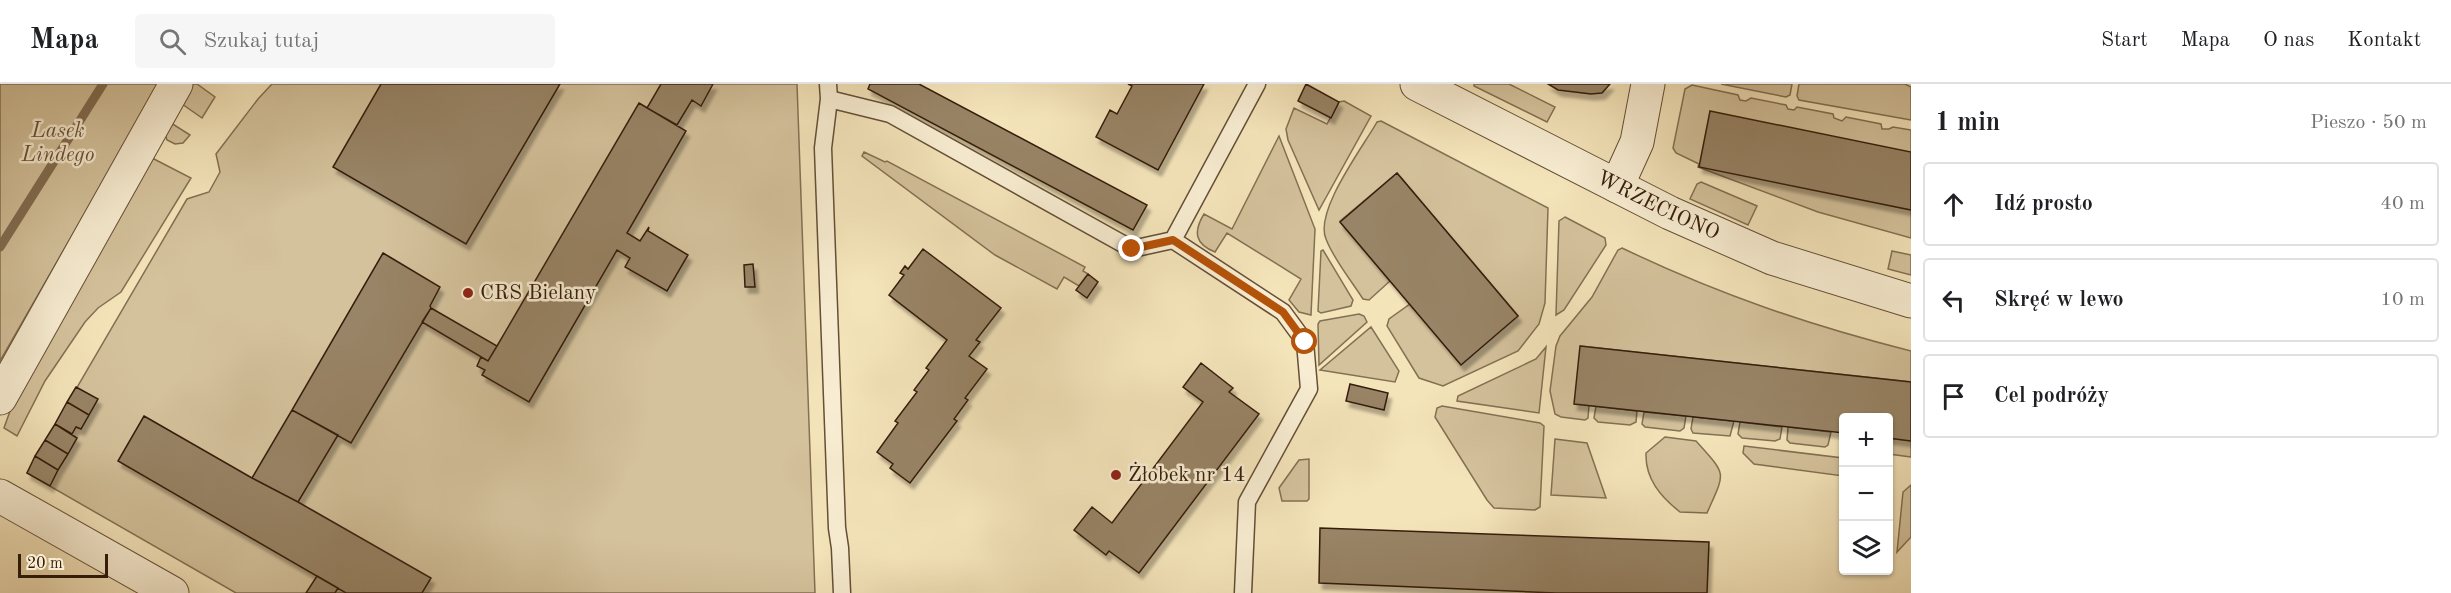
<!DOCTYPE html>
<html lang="pl">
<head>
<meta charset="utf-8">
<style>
	:root { --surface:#fff; --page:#f6f6f6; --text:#202124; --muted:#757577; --line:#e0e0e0 }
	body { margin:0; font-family:"Old Standard TT",serif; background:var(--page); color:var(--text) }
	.controls { position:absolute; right:18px; bottom:18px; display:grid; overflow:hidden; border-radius:6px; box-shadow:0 2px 4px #0004 }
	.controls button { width:54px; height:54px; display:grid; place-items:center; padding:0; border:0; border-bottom:2px solid var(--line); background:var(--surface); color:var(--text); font:30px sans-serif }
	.scale { position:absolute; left:18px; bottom:15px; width:90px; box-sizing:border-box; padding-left:6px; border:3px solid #351d0a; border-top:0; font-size:16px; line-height:21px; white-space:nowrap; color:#351d0a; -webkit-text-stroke:4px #f8edd2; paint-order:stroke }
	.stop { position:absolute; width:18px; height:18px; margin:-14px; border:4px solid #b45309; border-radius:50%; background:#fff }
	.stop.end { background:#b45309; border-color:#fff; box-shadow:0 2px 6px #0008 }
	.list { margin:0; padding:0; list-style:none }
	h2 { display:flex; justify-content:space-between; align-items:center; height:78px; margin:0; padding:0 24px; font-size:26px }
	h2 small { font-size:20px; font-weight:400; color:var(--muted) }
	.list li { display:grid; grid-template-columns:39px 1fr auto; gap:18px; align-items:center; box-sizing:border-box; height:84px; margin:0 12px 12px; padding:0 12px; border:2px solid var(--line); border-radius:6px }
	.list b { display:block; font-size:22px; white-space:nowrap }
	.list em { font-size:20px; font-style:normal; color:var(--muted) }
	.icon { flex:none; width:33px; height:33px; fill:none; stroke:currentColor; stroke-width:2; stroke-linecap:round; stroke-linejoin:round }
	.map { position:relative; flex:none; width:1911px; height:509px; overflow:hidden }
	header { display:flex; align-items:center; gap:36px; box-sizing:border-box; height:84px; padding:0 30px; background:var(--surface); border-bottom:2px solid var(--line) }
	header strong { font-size:28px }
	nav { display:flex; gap:33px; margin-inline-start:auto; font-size:21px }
	.search { width:420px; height:54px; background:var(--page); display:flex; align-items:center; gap:15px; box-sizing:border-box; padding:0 21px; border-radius:6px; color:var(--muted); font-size:22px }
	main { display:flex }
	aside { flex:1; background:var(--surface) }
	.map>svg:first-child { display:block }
	.green { fill:#d4c29c; stroke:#847053; stroke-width:1.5 }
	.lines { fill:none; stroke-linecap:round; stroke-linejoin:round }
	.stream { stroke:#816c50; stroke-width:9 }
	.building { fill:#988466; stroke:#351d0a; stroke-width:1.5; filter:url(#shadow) }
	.service-casing { stroke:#654f36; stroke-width:19 }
	.minor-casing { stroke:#654f36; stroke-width:35 }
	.tertiary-casing { stroke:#654f36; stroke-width:35 }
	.service { stroke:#f8edd2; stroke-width:16 }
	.minor { stroke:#f8edd2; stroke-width:33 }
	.tertiary { stroke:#f8edd2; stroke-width:33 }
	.route { stroke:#b45309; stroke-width:8 }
	.poi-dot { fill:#8f2418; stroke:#f8edd2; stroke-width:2 }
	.labels { text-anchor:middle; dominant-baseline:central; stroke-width:5; stroke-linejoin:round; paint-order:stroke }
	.park-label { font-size:21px; font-style:italic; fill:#654f36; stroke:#f8edd2 }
	.street-label { font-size:21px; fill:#351d0a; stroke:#f8edd2 }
	.poi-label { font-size:21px; fill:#351d0a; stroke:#f8edd2; text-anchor:start }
</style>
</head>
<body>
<header>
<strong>Mapa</strong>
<div class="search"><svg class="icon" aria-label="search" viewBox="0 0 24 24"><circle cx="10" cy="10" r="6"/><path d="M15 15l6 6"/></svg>Szukaj tutaj</div>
<nav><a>Start</a><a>Mapa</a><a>O nas</a><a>Kontakt</a></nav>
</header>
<main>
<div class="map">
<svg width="1911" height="509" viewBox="0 0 1911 509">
	<defs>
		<filter id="shadow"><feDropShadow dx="3.5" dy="6" stdDeviation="1.5" flood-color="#0004"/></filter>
	</defs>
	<rect width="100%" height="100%" fill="#f4e4ba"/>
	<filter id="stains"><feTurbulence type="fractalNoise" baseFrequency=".00333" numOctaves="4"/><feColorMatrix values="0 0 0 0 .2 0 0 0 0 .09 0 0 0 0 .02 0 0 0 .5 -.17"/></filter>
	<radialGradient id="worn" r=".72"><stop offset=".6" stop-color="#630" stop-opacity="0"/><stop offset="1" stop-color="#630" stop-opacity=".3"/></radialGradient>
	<path class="green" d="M 0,0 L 159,0 L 0,277 Z
		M 191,0 L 197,0 L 215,13 L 202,34 L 182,20 L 171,39 L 190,51 L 183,59 L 175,60 L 167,56 L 165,50 Z
		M 272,0 L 797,0 L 815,509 L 236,509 L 27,389 L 187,115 L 209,108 L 220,88 L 216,70 L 258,15 Z
		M 1474,0 L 1509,0 L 1555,23 L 1547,38 L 1474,2 Z
		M 1721,0 L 1792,0 L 1790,11 L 1786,13 Z
		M 1799,0 L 1905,0 L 1911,3 L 1911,36 L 1799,16 L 1797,12 Z
		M 1692,1 L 1738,11 L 1740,16 L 1746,17 L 1751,14 L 1786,21 L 1788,25 L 1794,26 L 1797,23 L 1833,30 L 1834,34 L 1842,37 L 1846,33 L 1881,40 L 1882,45 L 1889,45 L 1893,43 L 1911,46 L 1911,154 L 1818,128 L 1698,83 L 1699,80 L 1676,69 L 1673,64 L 1685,5 Z
		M 1344,17 L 1371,32 L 1319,126 L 1288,56 L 1286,45 L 1294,24 L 1327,40 L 1339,18 Z
		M 1381,37 L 1548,124 L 1545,219 L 1539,240 L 1518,267 L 1443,302 L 1419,294 L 1387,242 L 1389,235 L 1410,220 L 1461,280 L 1518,232 L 1397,89 L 1340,137 L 1390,197 L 1369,216 L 1363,215 C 1351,196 1334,176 1326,155 C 1314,127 1363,63 1377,38 Z
		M 1279,52 L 1315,145 L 1311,231 L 1299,228 L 1289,216 L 1301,195 L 1227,149 L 1215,168 C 1195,160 1193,148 1204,130 L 1232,145 Z
		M 864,68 L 885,78 L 887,77 L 1085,183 L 1083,187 L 1088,190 L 1079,202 L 1064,193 L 1057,205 L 995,171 L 862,72 Z
		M 154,75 L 191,94 L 121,208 L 98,224 L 85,238 L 45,297 L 17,352 L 4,344 L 15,313 L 147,77 Z
		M 1701,98 L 1757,122 L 1748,141 L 1690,115 L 1697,100 Z
		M 1565,133 L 1605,154 L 1606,161 L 1564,226 L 1556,231 L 1559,137 Z
		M 1622,164 C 1718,210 1808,241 1911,267 L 1911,298 L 1581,262 L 1589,321 L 1588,334 L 1585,336 L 1561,333 L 1555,330 L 1550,307 L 1556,262 L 1560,252 L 1592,213 L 1618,166 Z
		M 1323,166 L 1353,216 L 1351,222 L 1321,229 L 1318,227 L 1321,167 Z
		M 1892,167 L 1911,171 L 1911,191 L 1888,185 Z
		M 1359,230 L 1364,232 L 1367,238 L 1319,281 L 1318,240 L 1320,237 Z
		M 1371,243 L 1399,287 L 1395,298 L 1320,286 Z
		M 1546,263 L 1539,329 L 1457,317 L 1458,312 L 1536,275 Z
		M 1442,322 L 1540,339 L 1544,342 L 1540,423 L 1535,426 L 1494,424 L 1487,416 L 1435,333 L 1437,324 Z
		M 1596,322 L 1637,327 L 1636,338 L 1630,341 L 1598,338 L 1594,334 Z
		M 1644,328 L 1686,332 L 1684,344 L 1680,347 L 1645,343 L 1642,340 Z
		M 1693,333 L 1734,337 L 1730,352 L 1693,349 L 1691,345 Z
		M 1740,338 L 1782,343 L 1780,355 L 1775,357 L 1742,354 L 1738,350 Z
		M 1788,343 L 1831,348 L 1828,361 L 1825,363 L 1790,359 L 1787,356 Z
		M 1665,353 L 1696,357 C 1727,392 1726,386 1707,429 L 1680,428 C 1661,413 1645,395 1646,369 Z
		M 1889,354 L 1911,357 L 1911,373 L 1889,370 Z
		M 1555,355 L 1587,359 L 1606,414 L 1551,411 Z
		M 1744,362 L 1843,374 L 1843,392 L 1754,380 L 1743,369 Z
		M 1309,375 L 1309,415 L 1307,417 L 1282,417 L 1279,404 L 1299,376 Z
		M 1911,401 L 1911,453 L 1897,468 L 1903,408 Z"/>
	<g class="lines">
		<path class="stream" d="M 0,163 L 103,0"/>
	</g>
	<path class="building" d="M 381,0 L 560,0 L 466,160 L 333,83 Z
		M 661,0 L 713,0 L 701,22 L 692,16 L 677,41 L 647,24 Z
		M 870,0 L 919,0 L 1147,121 L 1133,146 L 868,5 Z
		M 1128,0 L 1204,0 L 1158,86 L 1096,53 L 1110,26 L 1117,30 L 1132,2 Z
		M 1306,0 L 1339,18 L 1331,34 L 1298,17 Z
		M 1548,0 L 1610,0 L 1602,9 L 1591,10 L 1558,6 Z
		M 639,19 L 686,47 L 627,149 L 640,157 L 649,143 L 648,147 L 688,171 L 667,207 L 625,183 L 630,174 L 617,166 L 529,318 L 482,291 L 485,286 L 477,282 L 481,273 L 488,277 L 497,262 Z
		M 1710,27 L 1911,68 L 1911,126 L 1699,83 Z
		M 1397,89 L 1518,232 L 1461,281 L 1340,138 Z
		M 923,165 L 1001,224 L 976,256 L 980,258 L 969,272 L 987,285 L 965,314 L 968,316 L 954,335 L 957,337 L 910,399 L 890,384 L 893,380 L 877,368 L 898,339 L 895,337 L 917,308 L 914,306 L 929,286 L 926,284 L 947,256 L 889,211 L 904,191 L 900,189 L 905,182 L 908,185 Z
		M 383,169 L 440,203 L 430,222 L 431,224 L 351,359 L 292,326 Z
		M 753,180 L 755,203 L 745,203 L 744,181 Z
		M 1088,190 L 1098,198 L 1087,214 L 1076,206 Z
		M 431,224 L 497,262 L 488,277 L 422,238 Z
		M 1580,262 L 1911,298 L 1911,357 L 1888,354 L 1888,334 L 1844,334 L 1844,349 L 1574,320 Z
		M 1201,279 L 1233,304 L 1229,308 L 1259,330 L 1139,489 L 1109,467 L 1106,471 L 1074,446 L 1092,423 L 1112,439 L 1203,318 L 1183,303 Z
		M 1350,300 L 1388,309 L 1384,326 L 1346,317 Z
		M 76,303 L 98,315 L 89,331 L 67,318 Z
		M 67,318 L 89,331 L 81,345 L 76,343 L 72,350 L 55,340 Z
		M 292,326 L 338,351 L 298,418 L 252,394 Z
		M 144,332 L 252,394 L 298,418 L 431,494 L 422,509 L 346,509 L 118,377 Z
		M 55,340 L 77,354 L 68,370 L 45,356 Z
		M 45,356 L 68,370 L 58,386 L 35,372 Z
		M 35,372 L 58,386 L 50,402 L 27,389 Z
		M 1320,444 L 1709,458 L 1707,509 L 1556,509 L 1319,499 Z
		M 317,492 L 338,504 L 335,509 L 306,509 Z"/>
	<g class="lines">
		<g class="service-casing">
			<path id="service" d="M 828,0 L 829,15 L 823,64 L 837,444 L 840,464 L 842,509
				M 829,15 L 890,30 L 1132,165 L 1173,156 L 1283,228 L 1305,258 L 1309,305 L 1247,418 L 1243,509
				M 1173,156 L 1257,0"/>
		</g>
		<g class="minor-casing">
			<g id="minor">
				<path id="s1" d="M 1417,0 L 1670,129 L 1772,174 L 1911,217"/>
				<path d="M 1617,102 L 1637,58 L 1648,0"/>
				<path d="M 0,412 L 172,509"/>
			</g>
		</g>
		<g class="tertiary-casing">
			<path id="tertiary" d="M 0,314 L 176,0"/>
		</g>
		<use href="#service" class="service"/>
		<use href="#minor" class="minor"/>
		<use href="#tertiary" class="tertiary"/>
	</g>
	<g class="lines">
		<path class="route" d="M 1132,165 L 1173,156 L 1283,228 L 1305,258"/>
	</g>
	<g class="poi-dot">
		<circle cx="468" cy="209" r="6"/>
		<circle cx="1116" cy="391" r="6"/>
	</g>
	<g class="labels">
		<g class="park-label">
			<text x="58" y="47">Lasek<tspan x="58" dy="24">Lindego</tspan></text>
		</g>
		<g class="street-label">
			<text stroke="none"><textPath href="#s1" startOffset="270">WRZECIONO</textPath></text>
		</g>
		<g class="poi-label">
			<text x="480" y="209">CRS Bielany</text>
			<text x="1128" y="391">Żłobek nr 14</text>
		</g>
	</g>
	<rect width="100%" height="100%" filter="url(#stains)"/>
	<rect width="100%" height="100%" fill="url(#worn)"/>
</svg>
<div class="controls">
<button>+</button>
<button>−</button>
<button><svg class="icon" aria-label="layers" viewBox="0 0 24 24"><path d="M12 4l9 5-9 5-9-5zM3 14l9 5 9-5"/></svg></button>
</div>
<div class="scale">20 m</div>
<div class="stop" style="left:1305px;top:258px"></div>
<div class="stop end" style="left:1132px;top:165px"></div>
</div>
<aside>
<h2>1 min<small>Pieszo · 50 m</small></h2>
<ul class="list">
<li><svg class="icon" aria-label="ahead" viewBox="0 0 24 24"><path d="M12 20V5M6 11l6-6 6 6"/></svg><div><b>Idź prosto</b></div><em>40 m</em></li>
<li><svg class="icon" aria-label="left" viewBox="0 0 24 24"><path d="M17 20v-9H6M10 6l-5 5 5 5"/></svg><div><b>Skręć w lewo</b></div><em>10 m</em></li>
<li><svg class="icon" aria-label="arrive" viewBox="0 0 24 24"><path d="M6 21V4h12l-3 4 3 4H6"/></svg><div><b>Cel podróży</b></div></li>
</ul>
</aside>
</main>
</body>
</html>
